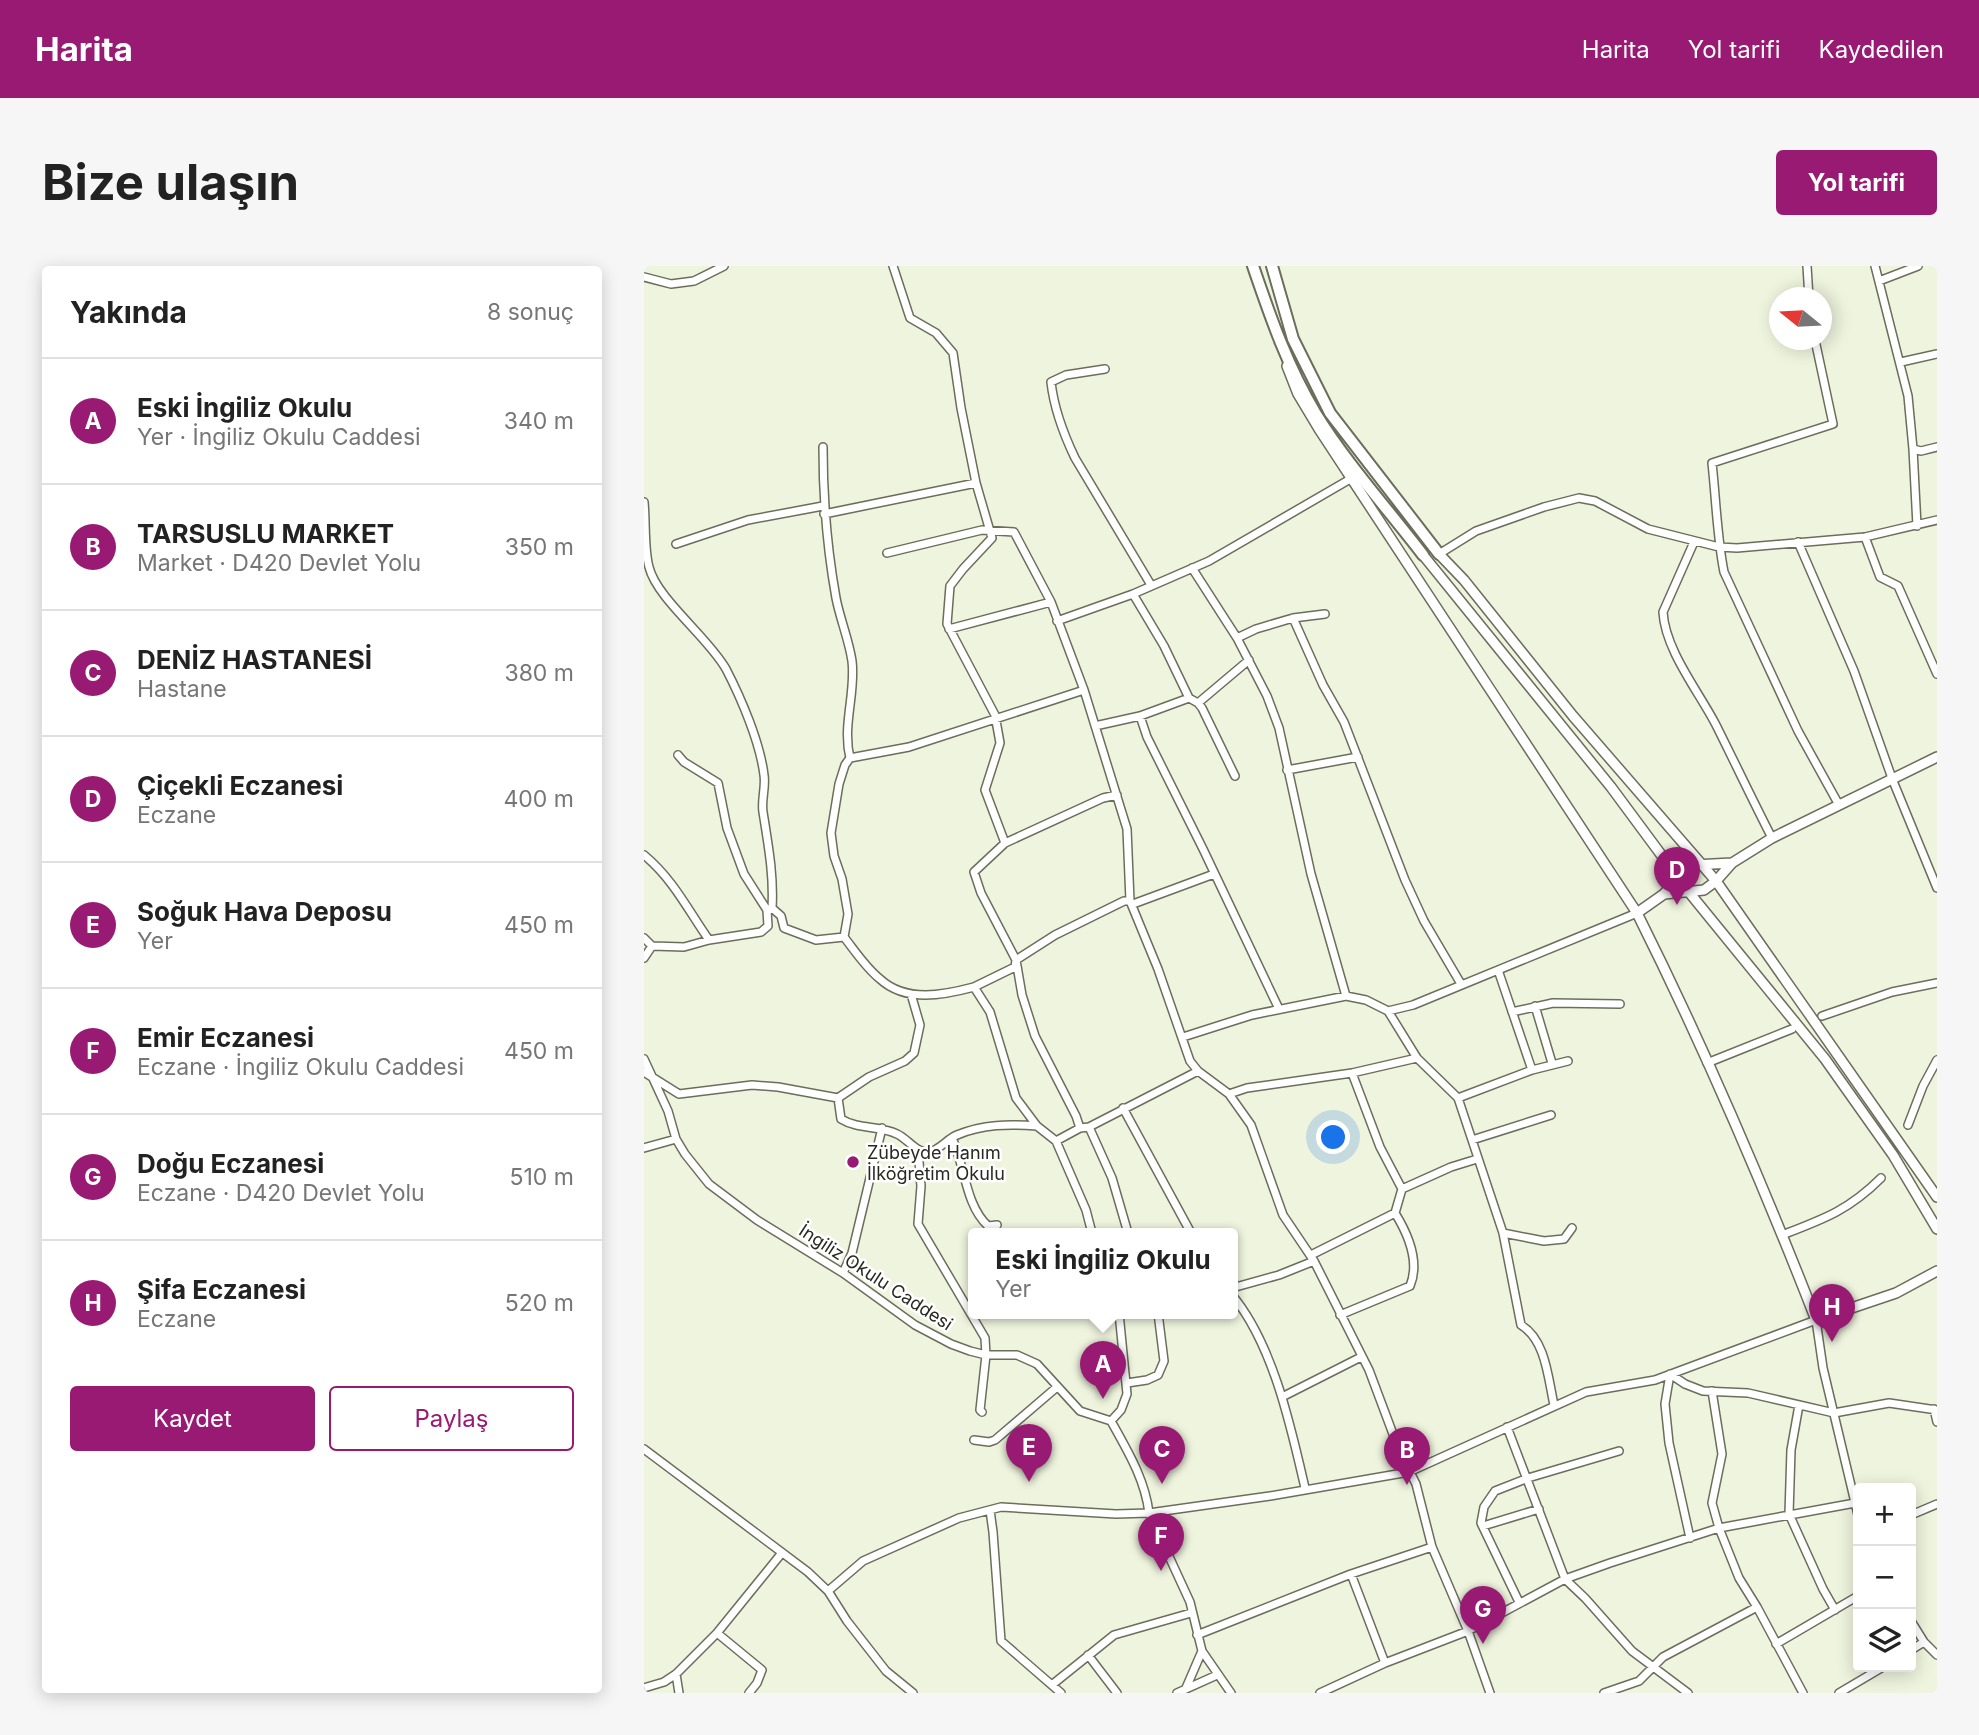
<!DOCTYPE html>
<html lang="tr">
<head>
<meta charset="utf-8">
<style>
	:root { --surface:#fff; --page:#f6f6f6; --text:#222; --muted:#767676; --line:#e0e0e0; --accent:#981a72 }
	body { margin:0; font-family:Inter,sans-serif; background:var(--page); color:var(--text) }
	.controls { position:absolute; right:21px; bottom:21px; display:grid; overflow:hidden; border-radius:7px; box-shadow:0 4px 18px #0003 }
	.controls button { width:63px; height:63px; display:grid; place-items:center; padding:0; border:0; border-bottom:2px solid var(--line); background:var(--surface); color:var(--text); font:35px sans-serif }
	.compass { position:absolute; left:1125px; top:21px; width:63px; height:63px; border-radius:50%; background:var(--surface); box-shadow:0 4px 18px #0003; rotate:288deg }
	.you { position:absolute; left:690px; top:872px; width:24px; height:24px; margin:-18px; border:5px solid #fff; border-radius:50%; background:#1a73e8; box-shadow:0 0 0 10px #1a73e833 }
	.badge { display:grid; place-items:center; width:46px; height:46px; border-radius:50%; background:var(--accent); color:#fff; font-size:23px; font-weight:700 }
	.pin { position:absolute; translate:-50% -58px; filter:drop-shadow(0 2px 4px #0008) }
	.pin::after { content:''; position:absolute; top:37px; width:24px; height:21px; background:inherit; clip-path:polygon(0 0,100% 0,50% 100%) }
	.popup { position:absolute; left:324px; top:962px; width:270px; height:91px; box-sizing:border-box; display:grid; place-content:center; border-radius:7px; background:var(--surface); filter:drop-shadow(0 2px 5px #0005); font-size:23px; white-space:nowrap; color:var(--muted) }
	.popup b { font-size:26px; color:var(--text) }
	.popup::after { content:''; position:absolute; left:50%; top:100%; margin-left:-14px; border:14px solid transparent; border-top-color:var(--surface) }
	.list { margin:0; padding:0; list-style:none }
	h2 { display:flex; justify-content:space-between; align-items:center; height:91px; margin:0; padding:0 28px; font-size:30px }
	h2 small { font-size:23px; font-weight:400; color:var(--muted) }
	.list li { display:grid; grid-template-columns:46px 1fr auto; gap:21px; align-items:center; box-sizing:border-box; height:126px; padding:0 28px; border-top:2px solid var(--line) }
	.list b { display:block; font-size:26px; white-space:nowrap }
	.list p { margin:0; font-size:23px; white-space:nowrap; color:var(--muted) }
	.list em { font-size:23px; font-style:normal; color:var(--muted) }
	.actions { display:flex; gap:14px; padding:21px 28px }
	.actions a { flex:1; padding:16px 0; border:2px solid var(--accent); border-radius:7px; text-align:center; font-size:24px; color:var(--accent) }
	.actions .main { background:var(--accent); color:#fff }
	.icon { flex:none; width:38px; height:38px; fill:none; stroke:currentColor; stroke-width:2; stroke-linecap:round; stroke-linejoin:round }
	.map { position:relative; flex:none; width:1293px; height:1427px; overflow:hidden; border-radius:7px }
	header { display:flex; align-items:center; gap:42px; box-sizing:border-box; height:98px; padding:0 35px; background:var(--accent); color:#fff }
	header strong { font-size:33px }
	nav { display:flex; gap:38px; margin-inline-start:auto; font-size:24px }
	.intro { display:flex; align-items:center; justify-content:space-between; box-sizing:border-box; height:168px; padding:0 42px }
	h1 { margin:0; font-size:49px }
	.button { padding:18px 32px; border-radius:7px; background:var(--accent); color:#fff; font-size:24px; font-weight:700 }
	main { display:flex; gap:42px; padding:0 42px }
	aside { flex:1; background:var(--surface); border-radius:7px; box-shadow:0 4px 18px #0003 }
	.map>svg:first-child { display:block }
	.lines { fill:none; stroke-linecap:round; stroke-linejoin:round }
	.minor-casing { stroke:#6a6e5b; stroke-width:10 }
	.major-casing { stroke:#6a6e5b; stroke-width:12 }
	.highway-casing { stroke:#6a6e5b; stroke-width:14 }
	.minor { stroke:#fff; stroke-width:7 }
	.major { stroke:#fff; stroke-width:9 }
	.highway { stroke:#fff; stroke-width:10 }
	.poi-dot { fill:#981a72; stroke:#fff; stroke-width:2.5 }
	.labels { text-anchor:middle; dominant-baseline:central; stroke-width:5; stroke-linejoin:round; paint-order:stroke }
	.poi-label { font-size:18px; fill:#282921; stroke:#fff; text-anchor:start }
	.street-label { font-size:18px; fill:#282921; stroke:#fff }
</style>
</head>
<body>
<header>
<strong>Harita</strong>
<nav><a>Harita</a><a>Yol tarifi</a><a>Kaydedilen</a></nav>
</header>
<div class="intro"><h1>Bize ulaşın</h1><a class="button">Yol tarifi</a></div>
<main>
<aside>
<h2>Yakında<small>8 sonuç</small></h2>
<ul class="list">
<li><span class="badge">A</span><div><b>Eski İngiliz Okulu</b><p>Yer · İngiliz Okulu Caddesi</p></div><em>340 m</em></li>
<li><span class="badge">B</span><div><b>TARSUSLU MARKET</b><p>Market · D420 Devlet Yolu</p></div><em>350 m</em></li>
<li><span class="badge">C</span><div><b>DENİZ HASTANESİ</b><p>Hastane</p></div><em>380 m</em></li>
<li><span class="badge">D</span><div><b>Çiçekli Eczanesi</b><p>Eczane</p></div><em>400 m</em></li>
<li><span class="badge">E</span><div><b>Soğuk Hava Deposu</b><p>Yer</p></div><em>450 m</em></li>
<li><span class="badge">F</span><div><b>Emir Eczanesi</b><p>Eczane · İngiliz Okulu Caddesi</p></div><em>450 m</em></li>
<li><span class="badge">G</span><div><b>Doğu Eczanesi</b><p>Eczane · D420 Devlet Yolu</p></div><em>510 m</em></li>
<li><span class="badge">H</span><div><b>Şifa Eczanesi</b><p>Eczane</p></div><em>520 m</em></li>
</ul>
<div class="actions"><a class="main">Kaydet</a><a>Paylaş</a></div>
</aside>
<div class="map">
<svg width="1293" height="1427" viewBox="0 0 1293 1427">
	<rect width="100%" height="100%" fill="#eff4de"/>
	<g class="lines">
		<g class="minor-casing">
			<path id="minor" d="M 249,0 L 266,52 L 292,67 L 309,87 L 317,142 L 332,217 L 348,272 L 319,303 L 306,320 L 303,358 L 351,449 L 356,477 L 341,524 L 361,577
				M 1163,0 L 1165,32
				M 1231,0 L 1264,130 L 1269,183 L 1277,185 L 1293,181
				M 0,11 L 27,18 L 50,15 L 80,0
				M 1235,15 L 1274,0
				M 1171,74 L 1189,158 L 1068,197 C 1072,233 1073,271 1080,306 L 1154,465 L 1195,539
				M 1257,96 L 1293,88
				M 461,103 L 422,109 L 407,116 C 410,143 419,167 431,192 L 507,319
				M 179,181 C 179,232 183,282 192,332 C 196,353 205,374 208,395 C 212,427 198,459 206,492 L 201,499 L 195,518 L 187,567 L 190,590 L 198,613 L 204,648 L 200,671
				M 1269,183 L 1273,260
				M 0,236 C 2,256 0,283 5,301 C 13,333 64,371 82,403 C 97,432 116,476 120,509 C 122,521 117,534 119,546 C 124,578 130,609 128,642
				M 180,248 L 332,217
				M 1221,271 L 1236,311 L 1254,320 L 1293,408
				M 1050,276 L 1019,346 C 1021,384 1055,426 1072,459 C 1091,497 1109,535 1128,572
				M 1154,276 L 1210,405 L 1249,515 L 1293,622
				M 32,278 L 104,254 L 179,240
				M 243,287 L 338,264 L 370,266 L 407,336 L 440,424 L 483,563 L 486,635 L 514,703 L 546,795 L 554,805 L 585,828 L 607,859 L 639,949 L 670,995 L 725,1104 L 755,1184 L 772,1218 L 788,1281 L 824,1365 L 846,1427
				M 795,288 L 832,265 L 900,241 L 935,232 L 951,235 L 1004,263 L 1075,281 L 1093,282 L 1221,271 L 1293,254
				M 548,302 L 593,372 L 623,430 L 635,462 L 667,608 L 702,730
				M 489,328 L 520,380 L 545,432
				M 649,352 L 681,348
				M 413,355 L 489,328 L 565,295 L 708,212
				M 305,363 L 407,336
				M 593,372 L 612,363 L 649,352 L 679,419 L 700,456 L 761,614 L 780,655 L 817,718
				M 554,437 L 605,394
				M 496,450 L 503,471 L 559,583 L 635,743
				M 451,460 L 496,450 L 545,432 L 554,437 L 558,442 L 591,510
				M 34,489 L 40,496 L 74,517 L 83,562 L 100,608 L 123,644 L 128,642 L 137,650 L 140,662 L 172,674 L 200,671 C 211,685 222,702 236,713 C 262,737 300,729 330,721 L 346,746 L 372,832 L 393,860 L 412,875 L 436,862 L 445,861 L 554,805
				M 206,492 L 265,481 L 440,424
				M 643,504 L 714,491
				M 0,589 C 29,613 44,644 65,674
				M 489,638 L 570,608
				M 0,672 L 8,680
				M 0,692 L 8,680 L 40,681 L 65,674 L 117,666 L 124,660 L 123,644
				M 854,704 L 888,804
				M 330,721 L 371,701 L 372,694 L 411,669 L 480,635 L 486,635
				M 891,740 L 908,797
				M 744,745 L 773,792 L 814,832 L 859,967 L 877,1059 C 902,1074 904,1112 910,1139
				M 868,746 L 909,737 L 976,738
				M 1178,750 L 1248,726 L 1293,717
				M 539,771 L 608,749 L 702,730 L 722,734 L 744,745 L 769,739 L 993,647
				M 0,793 L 24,845 L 32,873 L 41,888 L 65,918 L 113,954 L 199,1007 L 271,1059 L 307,1078 L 326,1085 L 342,1089 L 373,1089 L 393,1098 L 436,1145 L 467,1155 C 483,1184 501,1213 505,1247 L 546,1336 L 558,1385 L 587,1427
				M 1063,797 L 1148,763
				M 0,806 L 35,828 L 108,819 L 134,821 L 194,832 L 225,811 L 261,795 L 270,787 L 276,759 L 267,728
				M 708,807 L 736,881 L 758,923
				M 585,828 L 603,822 L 708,807 L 773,792
				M 194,832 L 197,853 C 215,864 235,859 253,868 C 264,873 273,888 285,886 C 296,884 303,873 313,869 C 339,858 365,858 393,860
				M 814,832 L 888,804 L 924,795
				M 479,842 L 547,967
				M 1264,859 L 1279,820 L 1293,794
				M 445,861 L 468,912 L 484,967
				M 436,862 L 432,850 L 391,770 L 378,729 L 372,694 L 337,627 L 330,606 L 361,577 L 459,532 L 473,529
				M 308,872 C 321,899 321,939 344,960 L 353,959
				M 828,874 L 907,849
				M 412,875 L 442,944 L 448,967
				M 0,882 L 32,873
				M 274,884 L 277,920 L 274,958 L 341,1072 L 342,1089 L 336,1144 L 338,1146
				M 859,967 L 900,975 L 920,973 L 928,962
				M 1138,969 C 1180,953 1205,944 1237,912
				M 667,989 L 751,947
				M 199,1007 L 208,987 L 238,862
				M 588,1022 L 635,1009 L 670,995
				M 588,1029 C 629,1078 647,1161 661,1222
				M 696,1049 L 766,1020 C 776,996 764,968 751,947 L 758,923 L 807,901 L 833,893
				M 483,1117 L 503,1114 L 514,1109 L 520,1095 L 514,1047
				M 1068,1125 L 1078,1188 L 1068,1237 L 1075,1262 L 1095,1312 L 1113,1341 L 1159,1427
				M 638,1131 L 717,1091
				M 1155,1139 L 1147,1184 L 1145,1248 L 1179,1323 L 1191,1344
				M 1290,1143 L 1293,1156
				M 467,1155 L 477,1144 L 483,1128 L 475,1047
				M 863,1161 L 921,1313 L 941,1332 L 988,1385 L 1044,1427
				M 330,1174 L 345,1176 L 351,1174 L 413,1121
				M 0,1183 L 164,1306 L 184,1325 L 203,1355 L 242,1405 L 269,1427
				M 346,1244 L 349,1266 L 357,1375 L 417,1427
				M 1267,1249 L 1293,1238
				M 839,1260 L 895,1243
				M 1046,1272 L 1025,1177 L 1021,1138 L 1026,1108 L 1041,1118 L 1059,1125 L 1104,1127 L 1190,1147 L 1245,1137 L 1293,1144
				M 707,1308 L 741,1397
				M 184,1325 L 219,1295 L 315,1252 L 357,1241 L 472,1248 L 505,1247 L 626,1230 L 765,1206 L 942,1126 L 1011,1114 L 1172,1054 L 1179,1102 L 1214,1249
				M 875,1336 L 837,1257 L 840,1241 L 851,1225 L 884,1212 L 975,1185
				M 1267,1355 L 1280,1376 L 1293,1389
				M 73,1367 L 118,1404 L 113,1417 L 105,1427
				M 553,1369 L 707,1308 L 788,1281
				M 1132,1378 L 1214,1330
				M 1267,1384 L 1280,1376
				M 444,1389 L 473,1427
				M 32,1408 L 35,1427
				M 409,1418 L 470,1369 L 547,1347
				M 0,1422 L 20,1416 L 32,1408 L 73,1367 L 137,1288
				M 542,1422 L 558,1385
				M 533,1427 L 573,1409
				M 676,1427 L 741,1397 L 824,1365 L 921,1313 L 966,1297 L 1075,1262 L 1211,1237
				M 960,1427 L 995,1415 L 1019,1391 L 1113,1341
				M 1195,1427 L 1239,1401"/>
		</g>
		<g class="major-casing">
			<path id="major" d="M 643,100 L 654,128 L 675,163 L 993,647 C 1059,779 1118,916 1172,1054 L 1252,1027 L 1293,1005
				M 795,288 L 820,314 L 929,450 L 1072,615 L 1293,931
				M 779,289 L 967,521 L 1044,625 L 1181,793 L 1249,889 L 1293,963
				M 1020,628 L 1060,624 L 1072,615 L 1088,597 L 1128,572 L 1293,491
				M 993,647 L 1020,628 L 1042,602 L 1050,599 L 1088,597"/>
		</g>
		<g class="highway-casing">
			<path id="highway" d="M 609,0 C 626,50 644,102 672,148 C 703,198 743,242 779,289
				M 628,0 L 649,73 L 686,147 L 795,288"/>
		</g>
		<use href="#minor" class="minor"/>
		<use href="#major" class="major"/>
		<use href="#highway" class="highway"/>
	</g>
	<circle class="poi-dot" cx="209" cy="896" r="7"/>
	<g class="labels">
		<g class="poi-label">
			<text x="223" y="886">Zübeyde Hanım<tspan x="223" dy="21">İlköğretim Okulu</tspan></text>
		</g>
		<g class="street-label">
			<text transform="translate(232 1011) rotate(33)">İngiliz Okulu Caddesi</text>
		</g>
	</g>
</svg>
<div class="controls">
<button>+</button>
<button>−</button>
<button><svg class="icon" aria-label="layers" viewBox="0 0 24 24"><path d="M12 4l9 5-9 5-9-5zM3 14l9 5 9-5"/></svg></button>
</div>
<svg class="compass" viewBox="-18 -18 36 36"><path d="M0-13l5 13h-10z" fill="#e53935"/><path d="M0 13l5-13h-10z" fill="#767676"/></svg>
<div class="you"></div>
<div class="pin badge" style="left:459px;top:1133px">A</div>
<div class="popup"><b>Eski İngiliz Okulu</b>Yer</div>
<div class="pin badge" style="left:763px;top:1219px">B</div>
<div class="pin badge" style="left:518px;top:1218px">C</div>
<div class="pin badge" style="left:1033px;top:639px">D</div>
<div class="pin badge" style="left:385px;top:1216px">E</div>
<div class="pin badge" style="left:517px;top:1305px">F</div>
<div class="pin badge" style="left:839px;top:1378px">G</div>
<div class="pin badge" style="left:1188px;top:1076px">H</div>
</div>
</main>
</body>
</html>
